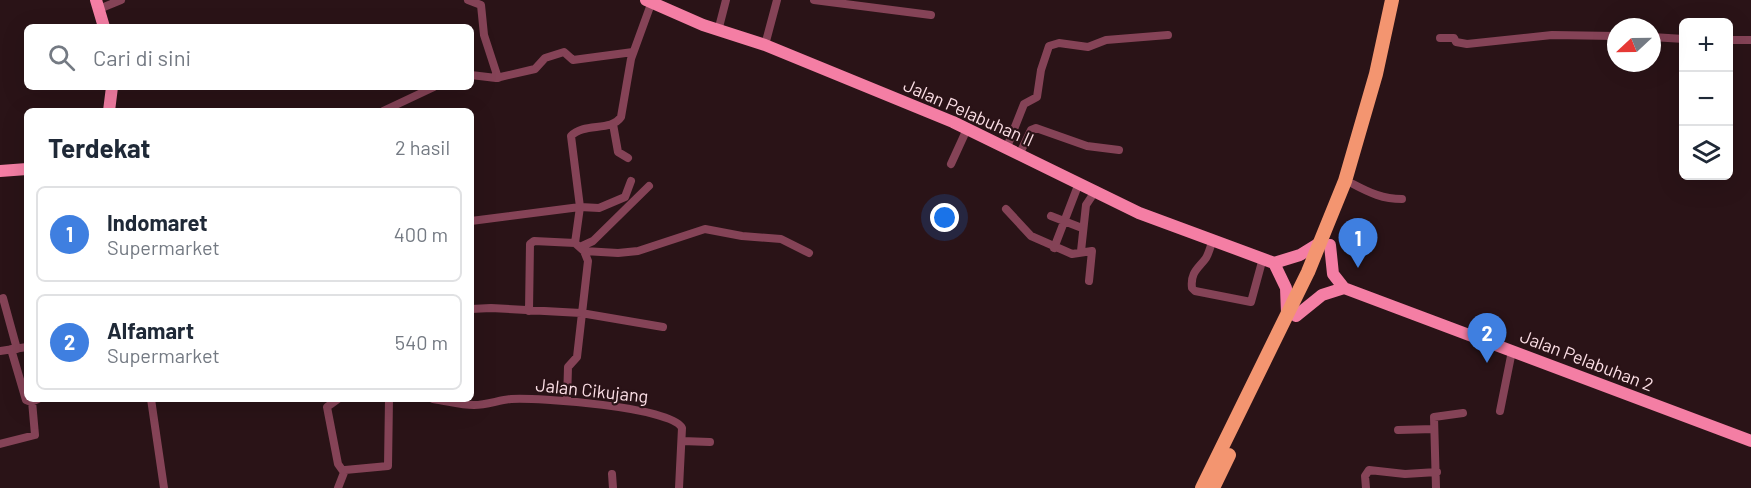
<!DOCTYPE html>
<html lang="id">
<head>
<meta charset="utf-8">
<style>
	:root { --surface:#fff; --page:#f6f6f7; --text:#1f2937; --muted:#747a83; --line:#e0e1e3; --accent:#d93025 }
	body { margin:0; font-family:Barlow,sans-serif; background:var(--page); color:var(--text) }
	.controls { position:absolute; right:18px; top:18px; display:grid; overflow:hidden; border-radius:9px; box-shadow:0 6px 24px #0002 }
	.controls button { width:54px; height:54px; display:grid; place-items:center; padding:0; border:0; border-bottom:2px solid var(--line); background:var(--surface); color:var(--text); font:30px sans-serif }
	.compass { position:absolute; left:1607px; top:18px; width:54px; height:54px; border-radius:50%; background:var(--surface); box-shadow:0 6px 24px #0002; rotate:248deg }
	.you { position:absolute; left:945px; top:218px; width:21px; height:21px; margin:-15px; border:4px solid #fff; border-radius:50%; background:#1a73e8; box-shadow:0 0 0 9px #1a73e833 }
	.badge { display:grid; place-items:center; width:39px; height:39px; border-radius:50%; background:var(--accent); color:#fff; font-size:20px; font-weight:700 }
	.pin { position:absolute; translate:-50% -50px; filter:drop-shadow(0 2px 3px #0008) }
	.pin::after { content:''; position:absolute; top:32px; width:21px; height:18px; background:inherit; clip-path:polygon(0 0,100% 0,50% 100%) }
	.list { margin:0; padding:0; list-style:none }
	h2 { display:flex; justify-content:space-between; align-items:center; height:78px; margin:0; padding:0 24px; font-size:26px }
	h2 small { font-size:20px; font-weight:400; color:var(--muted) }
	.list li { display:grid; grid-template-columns:39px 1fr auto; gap:18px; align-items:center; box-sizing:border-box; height:96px; margin:0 12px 12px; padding:0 12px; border:2px solid var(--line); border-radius:9px }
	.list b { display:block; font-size:22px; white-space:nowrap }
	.list p { margin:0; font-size:20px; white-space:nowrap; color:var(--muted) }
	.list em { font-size:20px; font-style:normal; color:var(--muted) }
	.icon { flex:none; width:33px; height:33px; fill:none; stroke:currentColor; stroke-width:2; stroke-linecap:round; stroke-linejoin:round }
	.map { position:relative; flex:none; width:1751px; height:488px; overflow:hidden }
	.search { position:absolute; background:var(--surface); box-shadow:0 6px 24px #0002; left:24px; top:24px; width:450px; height:66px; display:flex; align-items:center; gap:15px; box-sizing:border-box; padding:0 21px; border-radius:9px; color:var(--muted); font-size:22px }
	.panel { position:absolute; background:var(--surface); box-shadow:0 6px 24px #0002; left:24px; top:108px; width:450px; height:294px; border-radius:9px }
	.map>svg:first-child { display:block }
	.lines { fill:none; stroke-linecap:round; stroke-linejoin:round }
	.street { stroke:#854357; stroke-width:8 }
	.secondary { stroke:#f47ea4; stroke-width:12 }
	.primary { stroke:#f39570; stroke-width:14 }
	.labels { text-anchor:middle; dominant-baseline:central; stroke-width:4.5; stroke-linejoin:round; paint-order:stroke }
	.street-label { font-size:18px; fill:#fcdfe6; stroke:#2a1317 }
</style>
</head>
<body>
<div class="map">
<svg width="1751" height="488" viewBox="0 0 1751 488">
	<rect width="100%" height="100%" fill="#2a1317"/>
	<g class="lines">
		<path class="street" d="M 468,0 L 481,5 L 484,35 L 498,78
			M 814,0 L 931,15
			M 99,9 L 121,0
			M 718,31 L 726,0
			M 1652,37 L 1684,39
			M 1440,38 L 1454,38 L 1456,42 L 1467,44 L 1552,35 L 1616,36
			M 1728,40 L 1751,40
			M 765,45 L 777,0
			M 471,75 L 496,78 L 535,69 L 545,58 L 564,52 L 573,60 L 633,52
			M 383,111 L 434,87
			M 613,124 L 618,152 L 628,158
			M 1007,147 L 1024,104 L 1037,97 L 1041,70 L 1049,46 L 1059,43 L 1088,47 L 1106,40 L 1168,35
			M 1020,153 L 1031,130 L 1036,128 L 1087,146 L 1119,150
			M 951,164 L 967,129
			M 1353,184 C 1370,193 1383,199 1402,199
			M 1006,209 L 1031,236 L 1072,254 L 1092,251 L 1089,281
			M 1051,216 L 1082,228
			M 471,221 L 580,207 L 571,136 C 584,122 611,132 621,117 L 631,59 L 651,4
			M 1213,239 C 1211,245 1209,253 1206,258 C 1199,268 1190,272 1192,288 L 1195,291 L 1251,302 L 1263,258
			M 580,247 L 593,241 L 649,186
			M 1054,248 L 1079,183
			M 584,251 L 618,253 L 638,251 L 705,229 L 742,236 L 781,239 L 809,253
			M 1081,251 L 1086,205 L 1096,190
			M 3,298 L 17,349
			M 471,309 L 491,308 L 581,313 L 663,327
			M 529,311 L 530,244 L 534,241 L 575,243
			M 11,349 L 26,400 L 31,402 L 38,399
			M 0,351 L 27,347
			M 151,399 L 164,488
			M 338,399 L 327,407 L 338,464 L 343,471
			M 433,399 C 447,401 461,405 474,405 C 487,405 499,400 511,399 C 536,397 673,407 682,428 L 679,488
			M 567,401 L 568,367 L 577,357 L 588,261 L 584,251 L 575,243 L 580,207 L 599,208 L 625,197 L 631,181
			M 1500,411 L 1512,351
			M 1398,430 L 1434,429
			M 682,441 L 710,442
			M 0,444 L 35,435 L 32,401
			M 612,474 L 613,488
			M 338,488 L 345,470 L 388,466 L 389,399
			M 1366,488 L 1365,476 L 1369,470 L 1405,474 L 1437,472
			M 1436,488 L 1434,417 L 1463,413"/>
		<path class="secondary" d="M 96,0 L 104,27
			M 646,0 L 703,25 L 765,45 L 953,122 L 1139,213 L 1274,263
			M 109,111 L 112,87
			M 0,171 L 27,169
			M 1330,245 L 1333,274 L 1344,288 L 1751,441
			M 1274,263 L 1286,288 L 1287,313
			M 1274,263 L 1300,255 L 1321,242
			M 1296,316 L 1322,295 L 1344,288"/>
		<path class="primary" d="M 1202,488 L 1308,272 L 1345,181 L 1376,74 L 1392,0
			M 1213,488 L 1229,455"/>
	</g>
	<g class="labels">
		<g class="street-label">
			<text transform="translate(969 112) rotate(24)">Jalan Pelabuhan II</text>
			<text transform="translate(1587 360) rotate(21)">Jalan Pelabuhan 2</text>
			<text transform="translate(592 390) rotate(6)">Jalan Cikujang</text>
		</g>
	</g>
</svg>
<div class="controls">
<button>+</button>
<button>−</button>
<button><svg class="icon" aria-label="layers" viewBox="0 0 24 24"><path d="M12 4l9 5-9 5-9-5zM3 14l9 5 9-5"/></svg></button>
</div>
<svg class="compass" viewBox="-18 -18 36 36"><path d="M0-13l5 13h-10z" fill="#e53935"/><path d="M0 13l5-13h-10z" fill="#747a83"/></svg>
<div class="you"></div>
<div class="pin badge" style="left:1358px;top:268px;background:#3f7fe0">1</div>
<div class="pin badge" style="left:1487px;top:363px;background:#3f7fe0">2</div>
<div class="search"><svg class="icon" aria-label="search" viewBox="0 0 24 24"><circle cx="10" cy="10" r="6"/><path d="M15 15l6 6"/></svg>Cari di sini</div>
<section class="panel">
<h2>Terdekat<small>2 hasil</small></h2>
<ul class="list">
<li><span class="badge" style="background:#3f7fe0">1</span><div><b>Indomaret</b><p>Supermarket</p></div><em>400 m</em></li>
<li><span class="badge" style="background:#3f7fe0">2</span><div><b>Alfamart</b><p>Supermarket</p></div><em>540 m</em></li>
</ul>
</section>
</div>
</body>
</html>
